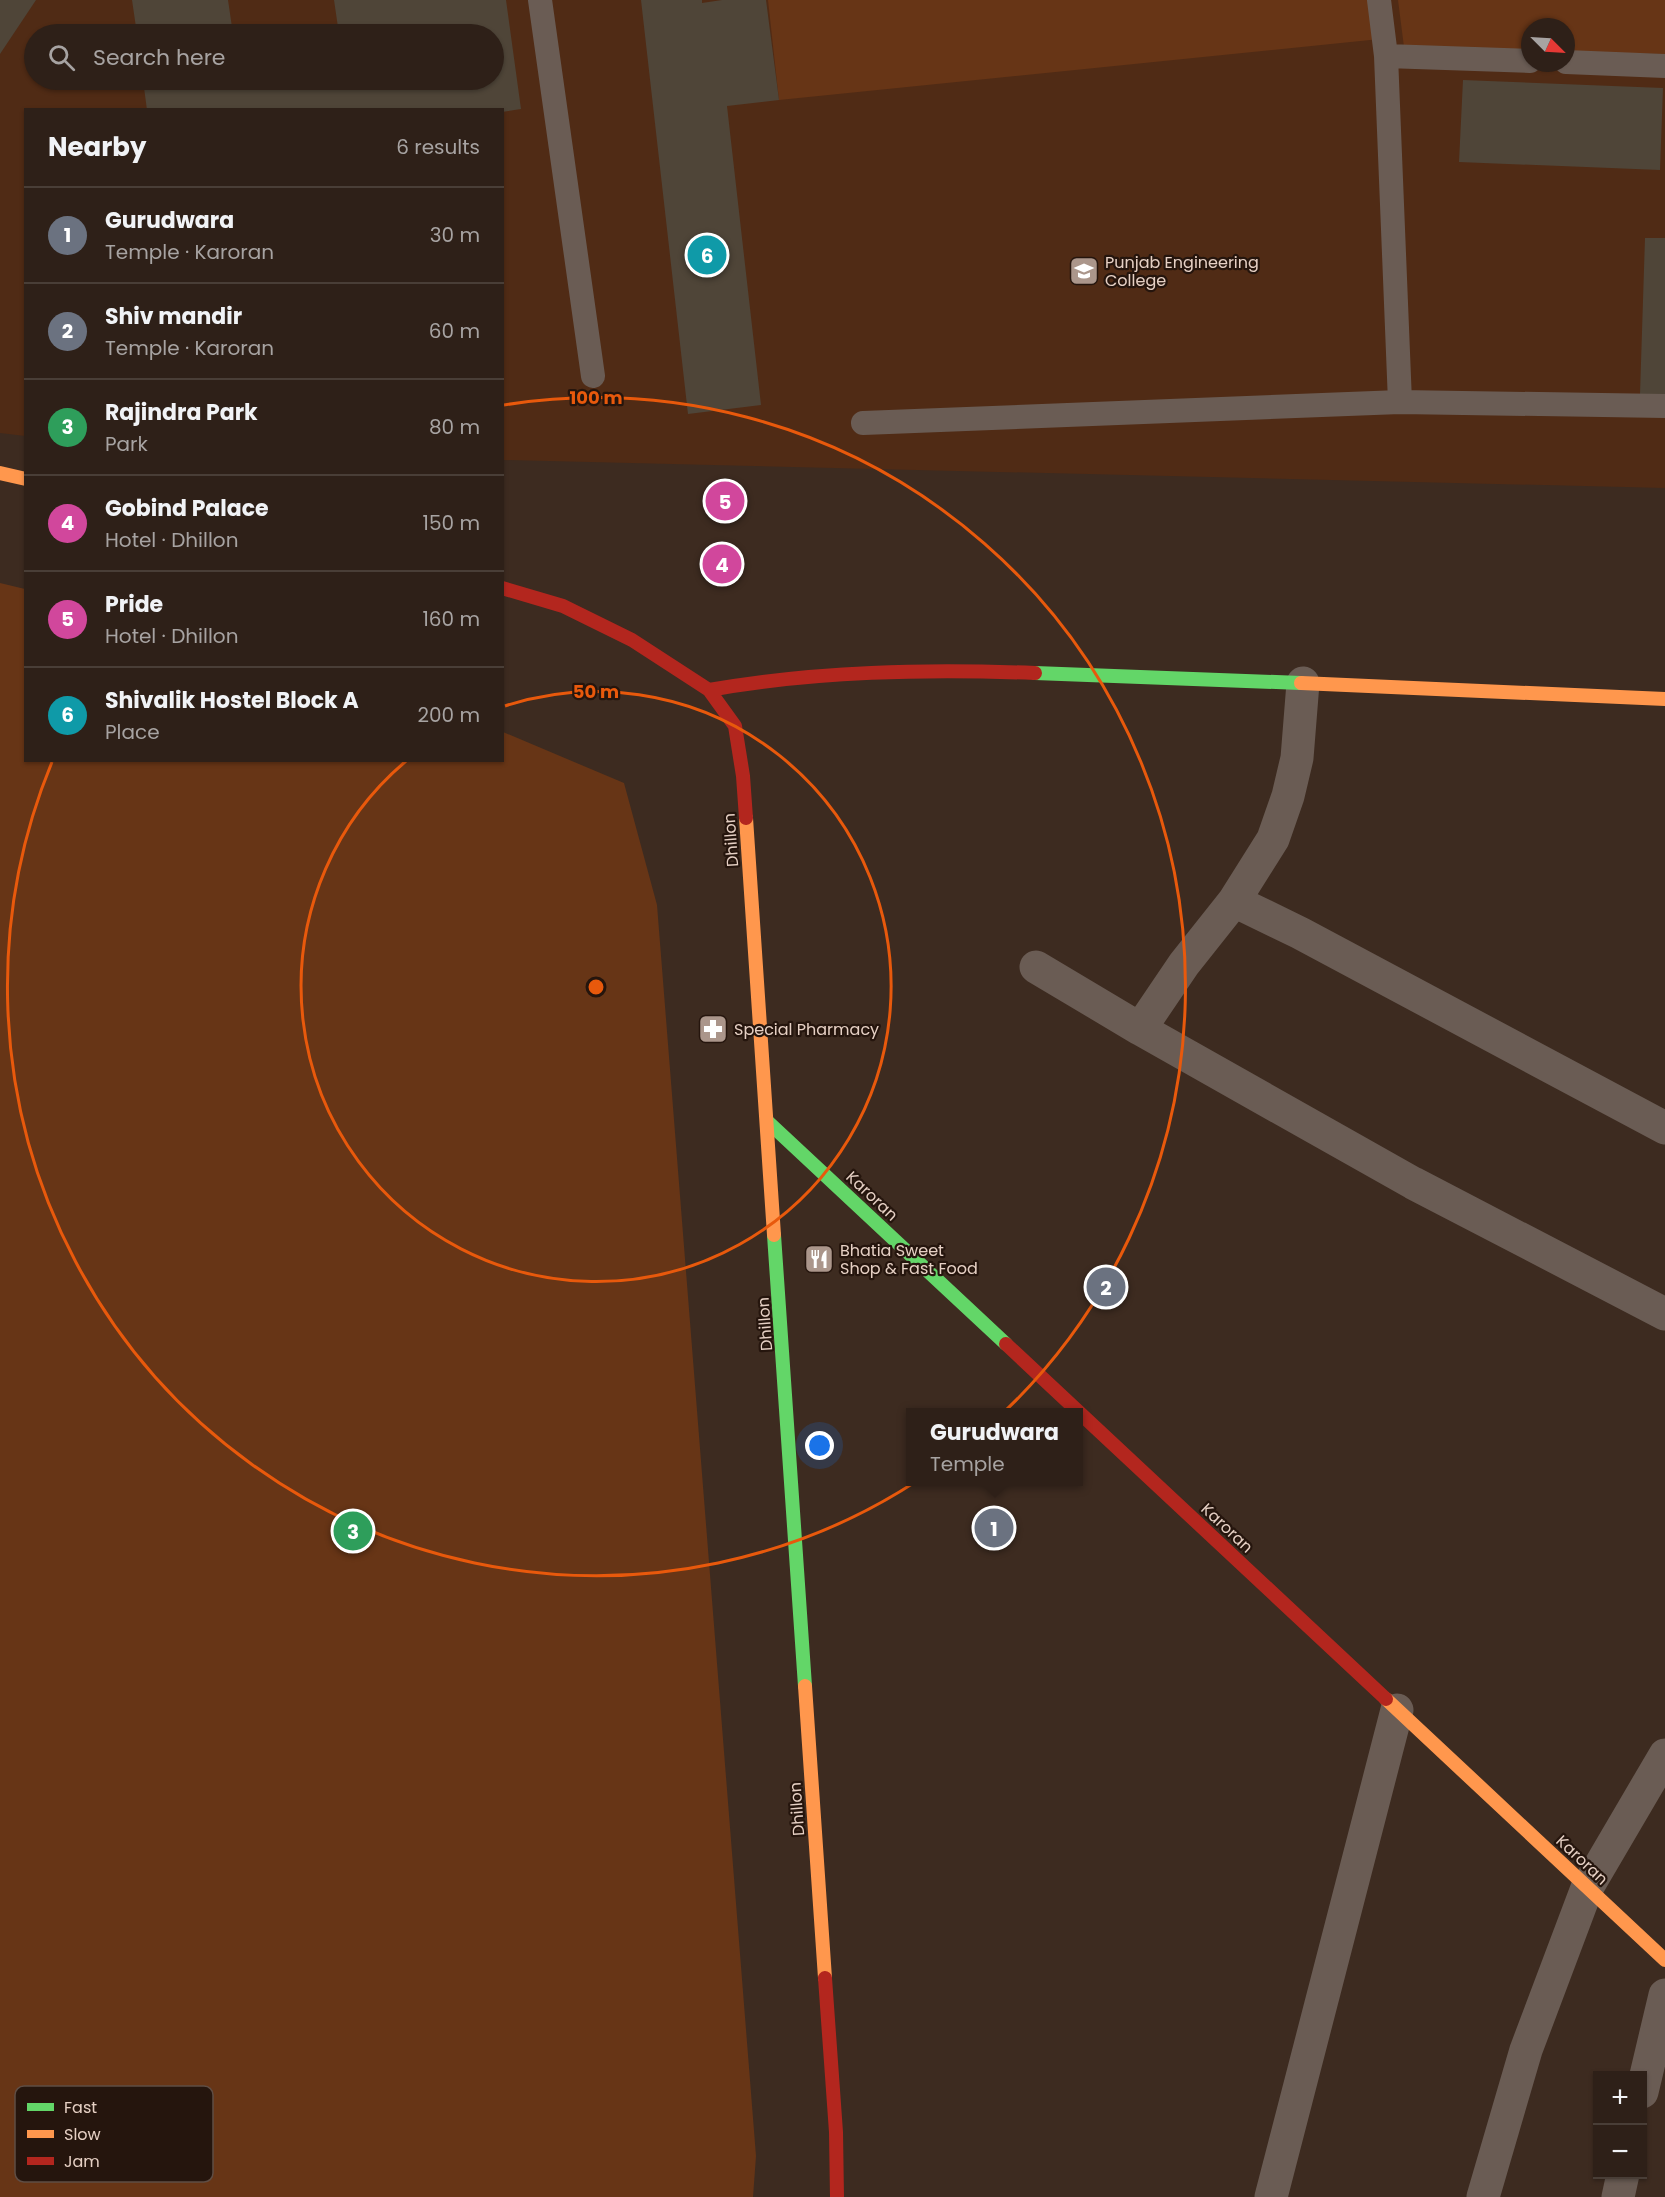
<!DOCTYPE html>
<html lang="en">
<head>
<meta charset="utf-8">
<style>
	:root { --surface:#2e2018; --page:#3a2d25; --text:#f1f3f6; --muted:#a7a3a2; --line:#493e37; --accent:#0b8043 }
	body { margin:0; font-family:Poppins,sans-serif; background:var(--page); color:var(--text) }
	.controls { position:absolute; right:18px; bottom:18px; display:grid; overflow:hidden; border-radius:0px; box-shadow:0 2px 4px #0004 }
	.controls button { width:54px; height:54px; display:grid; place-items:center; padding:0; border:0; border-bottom:2px solid var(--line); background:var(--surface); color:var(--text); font:30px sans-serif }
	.compass { position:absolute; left:1521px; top:18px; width:54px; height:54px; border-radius:50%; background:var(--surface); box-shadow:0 2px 4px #0004; rotate:114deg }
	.you { position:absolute; left:820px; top:1446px; width:21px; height:21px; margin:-15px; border:4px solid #fff; border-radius:50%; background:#1a73e8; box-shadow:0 0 0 9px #1a73e833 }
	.badge { display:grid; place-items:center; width:39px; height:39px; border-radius:50%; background:var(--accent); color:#fff; font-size:20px; font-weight:700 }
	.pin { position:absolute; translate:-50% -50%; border:3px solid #fff; box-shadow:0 2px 6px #0006 }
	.popup { position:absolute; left:906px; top:1408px; width:177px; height:78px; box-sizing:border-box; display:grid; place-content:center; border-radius:0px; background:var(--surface); filter:drop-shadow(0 2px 4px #0005); font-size:20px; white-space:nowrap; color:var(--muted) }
	.popup b { font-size:22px; color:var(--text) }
	.popup::after { content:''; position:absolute; left:50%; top:100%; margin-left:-12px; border:12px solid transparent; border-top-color:var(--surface) }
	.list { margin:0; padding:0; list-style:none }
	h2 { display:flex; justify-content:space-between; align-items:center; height:78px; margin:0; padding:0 24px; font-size:26px }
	h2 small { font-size:20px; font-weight:400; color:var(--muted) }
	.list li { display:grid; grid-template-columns:39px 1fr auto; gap:18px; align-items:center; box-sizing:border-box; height:96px; padding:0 24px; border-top:2px solid var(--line) }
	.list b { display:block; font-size:22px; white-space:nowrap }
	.list p { margin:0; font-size:20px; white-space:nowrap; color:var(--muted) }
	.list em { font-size:20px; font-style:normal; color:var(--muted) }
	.icon { flex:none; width:33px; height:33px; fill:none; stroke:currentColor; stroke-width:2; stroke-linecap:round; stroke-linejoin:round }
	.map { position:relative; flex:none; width:1665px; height:2197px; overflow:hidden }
	.search { position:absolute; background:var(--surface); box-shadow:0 2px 4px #0004; left:24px; top:24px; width:480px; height:66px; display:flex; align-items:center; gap:15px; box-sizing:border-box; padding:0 21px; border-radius:33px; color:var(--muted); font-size:22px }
	.panel { position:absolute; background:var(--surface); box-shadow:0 2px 4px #0004; left:24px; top:108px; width:480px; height:654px; border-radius:0px }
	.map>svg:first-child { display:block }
	.built { fill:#502b15; fill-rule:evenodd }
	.green { fill:#673516 }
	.building { fill:#4f4538 }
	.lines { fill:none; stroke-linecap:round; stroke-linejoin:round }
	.lane { stroke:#6a5c54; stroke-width:24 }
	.street { stroke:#6a5c54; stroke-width:33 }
	.fast { stroke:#63d668; stroke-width:14 }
	.slow { stroke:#ff974d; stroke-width:14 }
	.jam { stroke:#b3261e; stroke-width:14 }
	.ring { fill:none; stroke:#e8590c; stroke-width:3 }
	.labels { text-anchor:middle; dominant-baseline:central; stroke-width:4.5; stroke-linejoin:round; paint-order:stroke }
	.poi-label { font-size:16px; fill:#e6d0c4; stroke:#25150d; text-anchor:start }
	.street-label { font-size:16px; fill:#e6d0c4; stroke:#25150d }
	.key { fill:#25150d; stroke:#5f4d44; stroke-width:1.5 }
	.key-label { font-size:16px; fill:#e6d0c4 }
	.centre { fill:#e8590c; stroke:#25150d; stroke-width:3 }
	.ring-label { font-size:18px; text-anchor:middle; font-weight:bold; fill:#e8590c; stroke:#25150d; stroke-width:4.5; stroke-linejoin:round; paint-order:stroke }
</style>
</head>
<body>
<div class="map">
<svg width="1665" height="2197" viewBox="0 0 1665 2197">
	<rect width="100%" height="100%" fill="#3d2b20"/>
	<path class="built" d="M 0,0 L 1665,0 L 1665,488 L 503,460 L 502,110 L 26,110 L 25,436 L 0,433 ZM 1530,27 L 1566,27 L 1566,63 L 1530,63 ZM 34,34 L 494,34 L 494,80 L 34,80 Z"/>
	<path class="green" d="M 768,0 L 1375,0 L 1380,39 L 779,100 Z
		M 1398,0 L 1665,0 L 1665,54 L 1566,52 L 1566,27 L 1530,27 L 1530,50 L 1404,47 Z
		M 0,583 L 25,589 L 26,760 L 502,760 L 503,732 L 624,783 L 657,905 L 756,2156 L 753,2197 L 0,2197 Z"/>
	<path class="building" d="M 0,0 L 36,0 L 0,54 Z
		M 132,0 L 228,0 L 233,34 L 137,34 Z
		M 334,0 L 506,0 L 521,109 L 502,112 L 502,110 L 147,110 L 143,80 L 494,80 L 494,34 L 339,34 Z
		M 641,0 L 702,0 L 702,3 L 722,0 L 766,0 L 779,100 L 727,106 L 761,405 L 688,414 Z
		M 1463,80 L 1663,88 L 1660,170 L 1459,162 Z
		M 1645,238 L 1665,238 L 1665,395 L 1640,394 Z"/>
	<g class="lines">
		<path class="lane" d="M 540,0 L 593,376
			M 1379,0 L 1386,56 L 1400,402
			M 1386,56 L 1530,61
			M 1566,62 L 1665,66
			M 863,423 L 1400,402 L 1665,406"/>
		<path class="street" d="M 1234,901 L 1300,933 L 1665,1128
			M 1036,967 L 1140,1029 L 1413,1183 L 1665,1314
			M 1140,1029 L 1184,964 L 1234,901 L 1273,839 L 1288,796 L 1297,758 L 1303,683
			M 1642,2092 L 1665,1995
			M 1271,2197 L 1397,1710
			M 1483,2197 L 1526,2050 L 1587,1888 L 1665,1755
			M 1618,2197 L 1623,2174"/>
		<path class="fast" d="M 1035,673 L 1301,683
			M 767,1121 L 1006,1344
			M 774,1235 L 805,1686"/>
		<path class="slow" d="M 0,473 L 26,479
			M 1301,683 L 1665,699
			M 746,818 L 774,1235
			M 805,1686 L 825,1978
			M 1386,1699 L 1665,1960"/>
		<path class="jam" d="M 502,588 L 563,606 L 632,640 L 709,690 L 735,726 L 743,776 L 746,818
			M 709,690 C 816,671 926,669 1035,673
			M 1006,1344 L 1386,1699
			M 825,1978 L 836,2132 L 837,2197"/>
	</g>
	<g class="ring">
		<path d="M505 706A295 295 0 1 1 406 761"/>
		<path d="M504 405A589 589 0 1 1 52 762"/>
	</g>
	<defs>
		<g id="university-square" transform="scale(1.5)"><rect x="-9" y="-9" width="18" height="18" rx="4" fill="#ab968b" stroke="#25150d"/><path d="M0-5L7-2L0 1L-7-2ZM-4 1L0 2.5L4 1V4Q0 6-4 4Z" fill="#fff"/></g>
		<g id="pharmacy-square" transform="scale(1.5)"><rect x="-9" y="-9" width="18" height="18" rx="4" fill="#ab968b" stroke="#25150d"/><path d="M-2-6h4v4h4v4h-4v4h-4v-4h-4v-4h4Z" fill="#fff"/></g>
		<g id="restaurant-square" transform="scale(1.5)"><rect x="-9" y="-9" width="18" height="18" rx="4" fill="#ab968b" stroke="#25150d"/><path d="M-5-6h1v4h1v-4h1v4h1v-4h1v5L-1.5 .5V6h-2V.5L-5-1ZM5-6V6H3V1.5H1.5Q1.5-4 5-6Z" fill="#fff"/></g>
	</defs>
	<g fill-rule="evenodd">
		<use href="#university-square" x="1084" y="271"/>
		<use href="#pharmacy-square" x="713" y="1029"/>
		<use href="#restaurant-square" x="819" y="1259"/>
	</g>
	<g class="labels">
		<g class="poi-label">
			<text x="1105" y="262">Punjab Engineering<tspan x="1105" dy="18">College</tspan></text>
			<text x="734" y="1029">Special Pharmacy</text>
			<text x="840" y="1250">Bhatia Sweet<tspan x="840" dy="18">Shop &amp; Fast Food</tspan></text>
		</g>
		<g class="street-label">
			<text transform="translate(731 840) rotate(-94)">Dhillon</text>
			<text transform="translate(872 1196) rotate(43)">Karoran</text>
			<text transform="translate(765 1324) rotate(-94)">Dhillon</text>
			<text transform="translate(1227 1528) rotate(43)">Karoran</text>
			<text transform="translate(797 1809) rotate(-94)">Dhillon</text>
			<text transform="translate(1582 1860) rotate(43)">Karoran</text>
		</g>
	</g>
	<rect x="15" y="2086" width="198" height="96" rx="9" class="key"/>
	<rect x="27" y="2103" width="27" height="8" fill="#63d668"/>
	<rect x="27" y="2130" width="27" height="8" fill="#ff974d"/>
	<rect x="27" y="2157" width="27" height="8" fill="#b3261e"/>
	<g class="key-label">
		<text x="64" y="2113">Fast</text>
		<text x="64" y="2140">Slow</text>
		<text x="64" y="2167">Jam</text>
	</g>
	<circle cx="596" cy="987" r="9" class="centre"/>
	<g class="ring-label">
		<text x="596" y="404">100 m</text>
		<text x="596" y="698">50 m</text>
	</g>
</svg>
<div class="controls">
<button>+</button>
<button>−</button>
</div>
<svg class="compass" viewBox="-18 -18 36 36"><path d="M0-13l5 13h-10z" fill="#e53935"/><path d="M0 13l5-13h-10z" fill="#a7a3a2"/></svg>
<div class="you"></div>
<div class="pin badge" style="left:994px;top:1528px;background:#6b7280">1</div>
<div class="popup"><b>Gurudwara</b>Temple</div>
<div class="pin badge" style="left:1106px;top:1287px;background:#6b7280">2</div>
<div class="pin badge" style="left:353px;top:1531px;background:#2e9e5b">3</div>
<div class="pin badge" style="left:722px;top:564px;background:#d1479c">4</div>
<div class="pin badge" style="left:725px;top:501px;background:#d1479c">5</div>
<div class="pin badge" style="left:707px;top:255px;background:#0f9aa8">6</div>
<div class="search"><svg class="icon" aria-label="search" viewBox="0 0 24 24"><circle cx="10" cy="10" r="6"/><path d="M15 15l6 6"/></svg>Search here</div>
<section class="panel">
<h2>Nearby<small>6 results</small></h2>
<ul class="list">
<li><span class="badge" style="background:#6b7280">1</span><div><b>Gurudwara</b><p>Temple · Karoran</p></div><em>30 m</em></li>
<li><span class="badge" style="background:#6b7280">2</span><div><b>Shiv mandir</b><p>Temple · Karoran</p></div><em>60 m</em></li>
<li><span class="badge" style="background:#2e9e5b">3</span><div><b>Rajindra Park</b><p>Park</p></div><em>80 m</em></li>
<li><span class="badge" style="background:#d1479c">4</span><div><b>Gobind Palace</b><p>Hotel · Dhillon</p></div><em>150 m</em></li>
<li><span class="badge" style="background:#d1479c">5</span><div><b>Pride</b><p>Hotel · Dhillon</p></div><em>160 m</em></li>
<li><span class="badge" style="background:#0f9aa8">6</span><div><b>Shivalik Hostel Block A</b><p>Place</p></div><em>200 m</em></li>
</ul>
</section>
</div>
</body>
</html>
